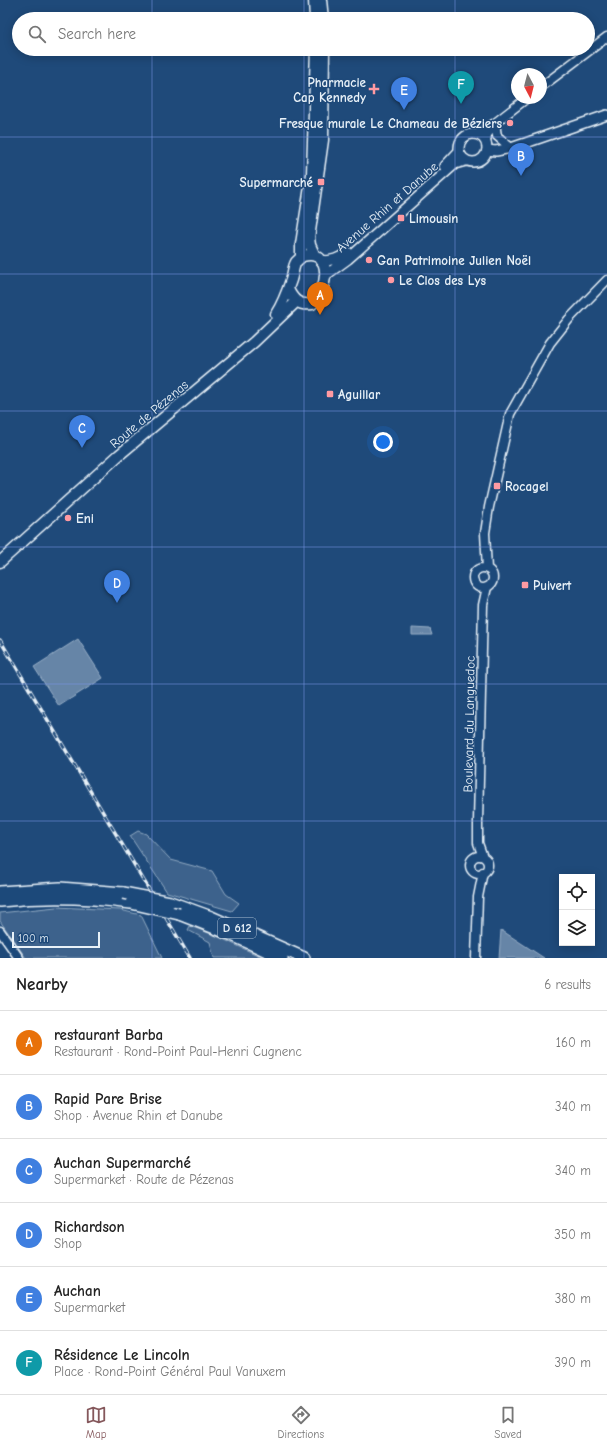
<!DOCTYPE html>
<html lang="en">
<head>
<meta charset="utf-8">
<style>
	:root { --surface:#fff; --page:#f6f6f6; --text:#222; --muted:#767676; --line:#e0e0e0; --accent:#85585c }
	body { margin:0; font-family:"Comic Neue",sans-serif; background:var(--page); color:var(--text) }
	.controls { position:absolute; right:12px; bottom:12px; display:grid; overflow:hidden; border-radius:0px; box-shadow:0 2px 10px #0003 }
	.controls button { width:36px; height:36px; display:grid; place-items:center; padding:0; border:0; border-bottom:1px solid var(--line); background:var(--surface); color:var(--text); font:20px sans-serif }
	.compass { position:absolute; left:511px; top:68px; width:36px; height:36px; border-radius:50%; background:var(--surface); box-shadow:0 2px 10px #0003; rotate:173deg }
	.scale { position:absolute; left:12px; bottom:10px; width:88px; box-sizing:border-box; padding-left:4px; border:2px solid #e8f1f8; border-top:0; font-size:11px; line-height:14px; white-space:nowrap; color:#e8f1f8; -webkit-text-stroke:3px #1f4a7a; paint-order:stroke }
	.you { position:absolute; left:383px; top:442px; width:14px; height:14px; margin:-10px; border:3px solid #fff; border-radius:50%; background:#1a73e8; box-shadow:0 0 0 6px #1a73e833 }
	.badge { display:grid; place-items:center; width:26px; height:26px; border-radius:50%; background:var(--accent); color:#fff; font-size:13px; font-weight:700 }
	.pin { position:absolute; translate:-50% -33px; filter:drop-shadow(0 1px 2px #0008) }
	.pin::after { content:''; position:absolute; top:21px; width:14px; height:12px; background:inherit; clip-path:polygon(0 0,100% 0,50% 100%) }
	.list { margin:0; padding:0; list-style:none }
	h2 { display:flex; justify-content:space-between; align-items:center; height:52px; margin:0; padding:0 16px; font-size:17px }
	h2 small { font-size:13px; font-weight:400; color:var(--muted) }
	.list li { display:grid; grid-template-columns:26px 1fr auto; gap:12px; align-items:center; box-sizing:border-box; height:64px; padding:0 16px; border-top:1px solid var(--line) }
	.list b { display:block; font-size:15px; white-space:nowrap }
	.list p { margin:0; font-size:13px; white-space:nowrap; color:var(--muted) }
	.list em { font-size:13px; font-style:normal; color:var(--muted) }
	.icon { flex:none; width:22px; height:22px; fill:none; stroke:currentColor; stroke-width:2; stroke-linecap:round; stroke-linejoin:round }
	.map { position:relative; flex:none; width:607px; height:958px; overflow:hidden }
	.search { position:absolute; background:var(--surface); box-shadow:0 2px 10px #0003; left:12px; right:12px; top:12px; height:44px; display:flex; align-items:center; gap:10px; box-sizing:border-box; padding:0 14px; border-radius:22px; color:var(--muted); font-size:15px }
	.sheet { height:436px; background:var(--surface) }
	nav { display:flex; justify-content:space-around; align-items:center; box-sizing:border-box; height:56px; border-top:1px solid var(--line); background:var(--surface); font-size:11px; color:var(--muted) }
	nav a { display:grid; justify-items:center; gap:2px }
	nav .on { color:var(--accent) }
	.map>svg:first-child { display:block }
	.green { fill:#3c628c; stroke:#92aac2 }
	.water { fill:#6685a7; stroke:#9ab0c7 }
	.lines { fill:none; stroke-linecap:round; stroke-linejoin:round }
	.tertiary-casing { stroke:#e8f1f8; stroke-width:11 }
	.secondary-casing { stroke:#e8f1f8; stroke-width:12 }
	.primary-casing { stroke:#e8f1f8; stroke-width:13 }
	.trunk-casing { stroke:#e8f1f8; stroke-width:14 }
	.tertiary { stroke:#1f4a7a; stroke-width:8 }
	.secondary { stroke:#1f4a7a; stroke-width:9 }
	.primary { stroke:#1f4a7a; stroke-width:10 }
	.trunk { stroke:#1f4a7a; stroke-width:11 }
	.rail-casing { stroke:#e8f1f8; stroke-width:3.5 }
	.rail { stroke:#1f4a7a; stroke-width:2; stroke-dasharray:6; stroke-linecap:butt }
	.trunk-bridge-casing { stroke:#e8f1f8; stroke-width:14; stroke-linecap:butt }
	.trunk-bridge { stroke:#1f4a7a; stroke-width:11 }
	.grid { fill:none; stroke:#7897e6; stroke-width:1; stroke-opacity:0.55 }
	.poi-dot { fill:#ff9aa2; stroke:#1f4a7a; stroke-width:1.5 }
	.labels { text-anchor:middle; dominant-baseline:central; stroke-width:3; stroke-linejoin:round; paint-order:stroke }
	.shield { fill:#1f4a7a; stroke:#acbfd2; stroke-width:1 }
	.shield-label { font-size:12px; font-weight:bold; fill:#e8f1f8 }
	.poi-label { font-size:13px; font-weight:bold; fill:#e8f1f8; stroke:#1f4a7a; text-anchor:start }
	.street-label { font-size:13px; fill:#e8f1f8; stroke:#1f4a7a }
</style>
</head>
<body>
<div class="map">
<svg width="607" height="958" viewBox="0 0 607 958">
	<rect width="100%" height="100%" fill="#1f4a7a"/>
	<filter id="ink" filterUnits="userSpaceOnUse"><feTurbulence type="fractalNoise" baseFrequency=".025" numOctaves="2"/><feDisplacementMap in="SourceGraphic" scale="8" xChannelSelector="R" yChannelSelector="G"/><feConvolveMatrix kernelMatrix="1 2 1 2 8 2 1 2 1" color-interpolation-filters="sRGB"/></filter>
	<g filter="url(#ink)">
		<path class="green" d="M 138,831 L 146,834 L 171,860 L 212,871 L 226,894 L 239,903 L 232,911 L 167,892 L 130,836 Z
			M 56,907 L 120,910 L 141,915 L 162,958 L 26,958 L 0,921 L 0,913 Z
			M 190,926 L 214,935 L 264,958 L 214,958 L 210,942 L 188,930 Z"/>
		<path class="water" d="M 412,628 L 430,629 L 432,635 L 412,635 Z
			M 78,639 L 103,678 L 59,706 L 34,667 Z
			M 501,930 L 544,958 L 499,958 Z"/>
		<g class="lines">
			<g class="tertiary-casing">
				<path id="tertiary" d="M 541,87 L 607,37
					M 495,123 L 497,136 L 511,148
					M 477,134 L 495,123 L 527,98
					M 486,142 L 487,135 L 494,125
					M473 578a10 10 0 1 1 20 0a10 10 0 1 1-20 0Z
					M 487,569 L 485,533 L 489,507 L 510,414 L 550,343 L 569,319 L 607,280
					M470 865a9 9 0 1 1 18 0a9 9 0 1 1-18 0Z
					M 483,857 L 478,843 L 478,822 L 483,605 L 487,587
					M 0,931 L 19,958
					M 476,958 L 478,897 L 483,872"/>
			</g>
			<g class="secondary-casing">
				<path id="secondary" d="M459 148a14 14 0 1 1 28 0a14 14 0 1 1-28 0Z
					M 487,150 L 496,151 L 511,148 L 607,115
					M 445,166 L 459,151
					M 321,261 C 332,261 339,259 348,252
					M 326,275 L 348,259 L 455,164 L 466,161"/>
			</g>
			<g class="primary-casing">
				<path id="primary" d="M 314,0 L 315,19
					M 321,0 L 323,19
					M 315,256 L 310,245 L 309,238 L 323,140 L 324,49
					M 301,257 L 301,244 L 312,174 L 316,49
					M 276,314 C 283,303 287,292 291,280 C 293,274 293,267 296,262 C 298,260 301,257 303,256 C 334,248 328,291 312,304 C 299,306 293,300 288,289
					M 0,562 L 119,455 L 254,342 L 296,302"/>
			</g>
			<g class="trunk-casing">
				<path id="trunk" d="M 0,892 L 60,888 L 123,893
					M 0,901 C 44,896 87,897 131,903
					M 170,902 L 211,917 L 304,958
					M 179,914 L 230,934 L 282,958"/>
			</g>
			<use href="#tertiary" class="tertiary"/>
			<use href="#secondary" class="secondary"/>
			<use href="#primary" class="primary"/>
			<use href="#trunk" class="trunk"/>
			<g class="rail-casing">
				<path id="rail" d="M 0,640 L 190,958"/>
			</g>
			<use href="#rail" class="rail"/>
			<g class="trunk-bridge-casing">
				<path id="trunk-bridge" d="M 123,893 L 170,902
					M 131,903 L 179,914"/>
			</g>
			<use href="#trunk-bridge" class="trunk-bridge"/>
		</g>
	</g>
	<path class="grid" d="M 152,0 L 152,19M 304,0 L 304,19M 455,0 L 455,19M 152,49 L 152,958M 304,49 L 304,958M 455,49 L 455,958M 0,137 L 607,137M 0,274 L 607,274M 0,411 L 607,411M 0,547 L 607,547M 0,684 L 607,684M 0,821 L 607,821"/>
	<g class="poi-dot">
		<path d="M372 83h4v4h4v4h-4v4h-4v-4h-4v-4h4z"/>
		<circle cx="510" cy="123" r="4"/>
		<rect x="317" y="178" width="8" height="8" rx="2"/>
		<rect x="397" y="214" width="8" height="8" rx="2"/>
		<circle cx="369" cy="260" r="4"/>
		<circle cx="391" cy="280" r="4"/>
		<rect x="326" y="390" width="8" height="8" rx="2"/>
		<rect x="493" y="482" width="8" height="8" rx="2"/>
		<circle cx="68" cy="518" r="4"/>
		<rect x="521" y="581" width="8" height="8" rx="2"/>
	</g>
	<g class="labels">
		<rect class="shield" x="218" y="918" width="38" height="20" rx="3"/>
		<g class="shield-label">
			<text x="237" y="928">D 612</text>
		</g>
		<g class="poi-label">
			<text x="366" y="82" text-anchor="end">Pharmacie<tspan x="366" dy="15">Cap Kennedy</tspan></text>
			<text x="502" y="123" text-anchor="end">Fresque murale Le Chameau de Béziers</text>
			<text x="313" y="182" text-anchor="end">Supermarché</text>
			<text x="409" y="218">Limousin</text>
			<text x="377" y="260">Gan Patrimoine Julien Noël</text>
			<text x="399" y="280">Le Clos des Lys</text>
			<text x="338" y="394">Aguillar</text>
			<text x="505" y="486">Rocagel</text>
			<text x="76" y="518">Eni</text>
			<text x="533" y="585">Puivert</text>
		</g>
		<g class="street-label">
			<text transform="translate(387 207) rotate(-41)">Avenue Rhin et Danube</text>
			<text transform="translate(149 414) rotate(-40)">Route de Pézenas</text>
			<text transform="translate(469 724) rotate(-89)">Boulevard du Languedoc</text>
		</g>
	</g>
</svg>
<div class="controls">
<button><svg class="icon" aria-label="locate" viewBox="0 0 24 24"><circle cx="12" cy="12" r="6"/><path d="M12 2v4M12 18v4M2 12h4M18 12h4"/></svg></button>
<button><svg class="icon" aria-label="layers" viewBox="0 0 24 24"><path d="M12 4l9 5-9 5-9-5zM3 14l9 5 9-5"/></svg></button>
</div>
<svg class="compass" viewBox="-18 -18 36 36"><path d="M0-13l5 13h-10z" fill="#e53935"/><path d="M0 13l5-13h-10z" fill="#767676"/></svg>
<div class="scale">100 m</div>
<div class="you"></div>
<div class="pin badge" style="left:320px;top:315px;background:#e8710a">A</div>
<div class="pin badge" style="left:521px;top:176px;background:#3f7fe0">B</div>
<div class="pin badge" style="left:82px;top:448px;background:#3f7fe0">C</div>
<div class="pin badge" style="left:117px;top:603px;background:#3f7fe0">D</div>
<div class="pin badge" style="left:404px;top:110px;background:#3f7fe0">E</div>
<div class="pin badge" style="left:461px;top:104px;background:#0f9aa8">F</div>
<div class="search"><svg class="icon" aria-label="search" viewBox="0 0 24 24"><circle cx="10" cy="10" r="6"/><path d="M15 15l6 6"/></svg>Search here</div>
</div>
<section class="sheet">
<h2>Nearby<small>6 results</small></h2>
<ul class="list">
<li><span class="badge" style="background:#e8710a">A</span><div><b>restaurant Barba</b><p>Restaurant · Rond-Point Paul-Henri Cugnenc</p></div><em>160 m</em></li>
<li><span class="badge" style="background:#3f7fe0">B</span><div><b>Rapid Pare Brise</b><p>Shop · Avenue Rhin et Danube</p></div><em>340 m</em></li>
<li><span class="badge" style="background:#3f7fe0">C</span><div><b>Auchan Supermarché</b><p>Supermarket · Route de Pézenas</p></div><em>340 m</em></li>
<li><span class="badge" style="background:#3f7fe0">D</span><div><b>Richardson</b><p>Shop</p></div><em>350 m</em></li>
<li><span class="badge" style="background:#3f7fe0">E</span><div><b>Auchan</b><p>Supermarket</p></div><em>380 m</em></li>
<li><span class="badge" style="background:#0f9aa8">F</span><div><b>Résidence Le Lincoln</b><p>Place · Rond-Point Général Paul Vanuxem</p></div><em>390 m</em></li>
</ul>
</section>
<nav>
<a class="on"><svg class="icon" aria-label="map" viewBox="0 0 24 24"><path d="M3 6l6-2 6 2 6-2v14l-6 2-6-2-6 2zM9 4v14M15 6v14"/></svg>Map</a>
<a><svg class="icon" aria-label="directions" viewBox="0 0 24 24"><path d="M12 3l9 9-9 9-9-9zM9 14v-3h6M13 9l2 2-2 2"/></svg>Directions</a>
<a><svg class="icon" aria-label="saved" viewBox="0 0 24 24"><path d="M7 4h10v16l-5-4-5 4z"/></svg>Saved</a>
</nav>
</body>
</html>
